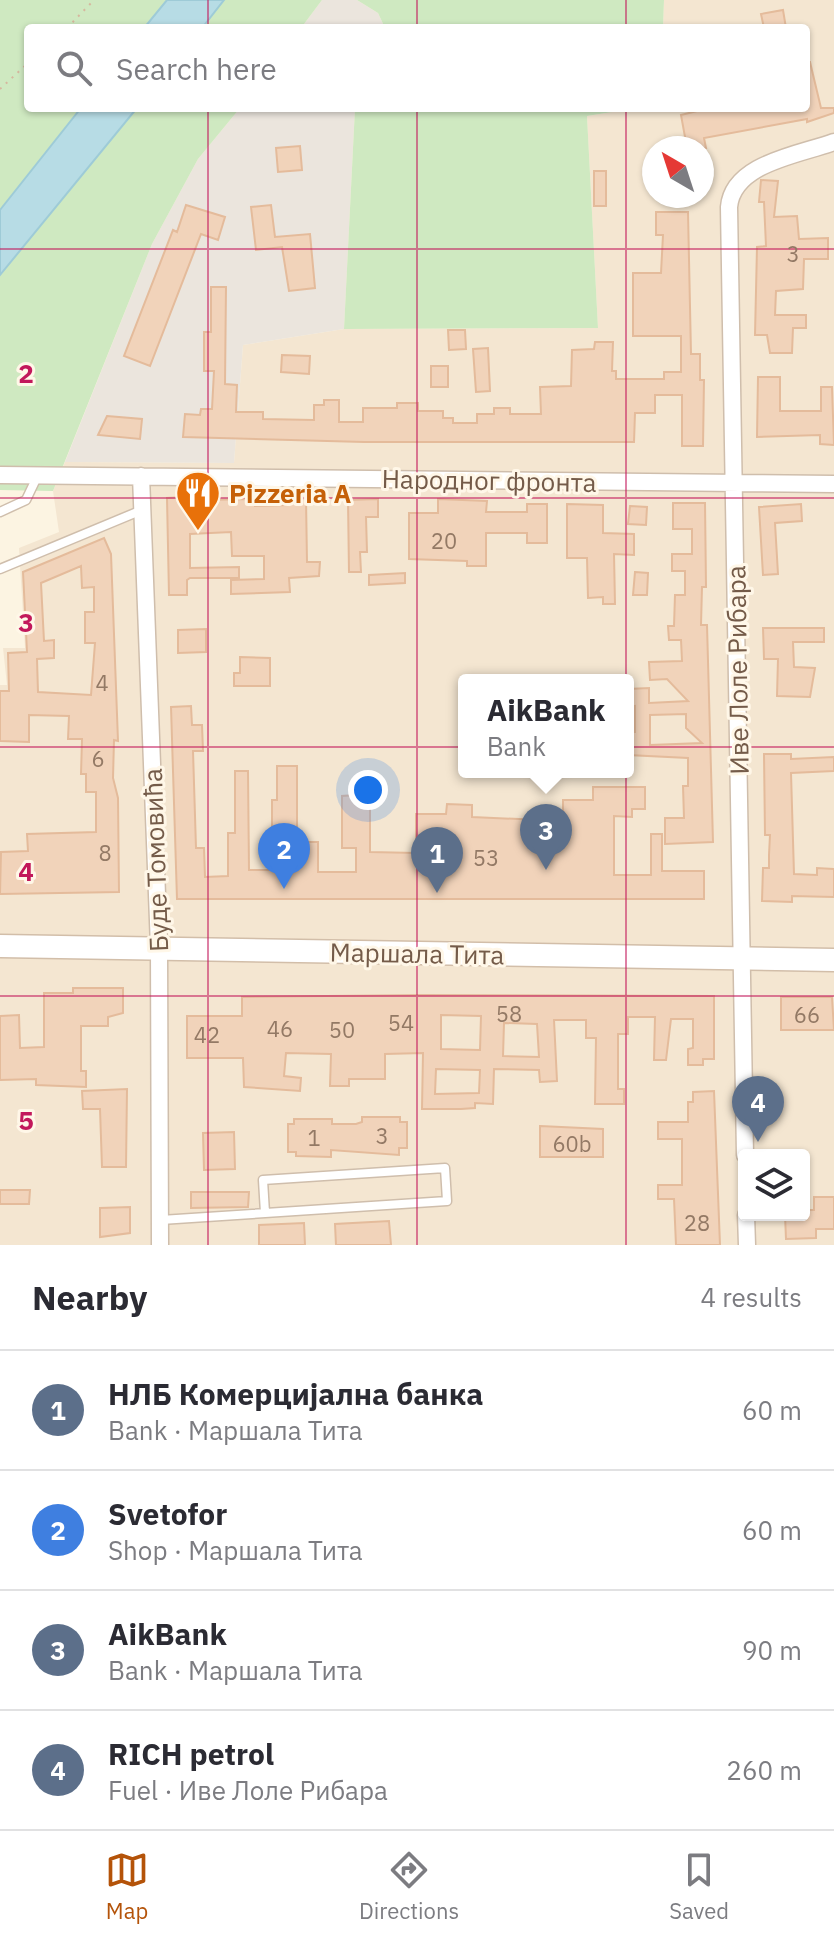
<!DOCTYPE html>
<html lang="en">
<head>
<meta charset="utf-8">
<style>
	:root { --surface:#fff; --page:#f7f7f7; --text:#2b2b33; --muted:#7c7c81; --line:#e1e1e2; --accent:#b45309 }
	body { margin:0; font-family:"IBM Plex Sans",sans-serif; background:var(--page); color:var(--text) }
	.controls { position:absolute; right:24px; bottom:24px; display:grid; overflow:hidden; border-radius:8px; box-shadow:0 2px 6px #0004 }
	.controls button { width:72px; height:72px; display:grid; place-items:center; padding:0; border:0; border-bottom:2px solid var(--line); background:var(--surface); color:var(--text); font:40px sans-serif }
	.compass { position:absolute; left:642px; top:136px; width:72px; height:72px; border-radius:50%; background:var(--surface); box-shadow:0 2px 6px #0004; rotate:321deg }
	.you { position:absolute; left:368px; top:790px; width:28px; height:28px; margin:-20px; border:6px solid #fff; border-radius:50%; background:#1a73e8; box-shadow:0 0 0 12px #1a73e833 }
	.badge { display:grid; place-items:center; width:52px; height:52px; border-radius:50%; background:var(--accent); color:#fff; font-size:26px; font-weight:700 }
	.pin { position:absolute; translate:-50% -66px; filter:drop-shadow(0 2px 4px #0008) }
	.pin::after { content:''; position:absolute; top:42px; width:28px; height:24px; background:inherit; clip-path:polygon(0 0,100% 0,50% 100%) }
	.popup { position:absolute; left:458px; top:674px; width:176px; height:104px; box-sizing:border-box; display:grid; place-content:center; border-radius:8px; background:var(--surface); filter:drop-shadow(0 2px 6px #0005); font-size:26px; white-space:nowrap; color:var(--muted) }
	.popup b { font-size:30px; color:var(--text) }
	.popup::after { content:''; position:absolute; left:50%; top:100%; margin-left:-16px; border:16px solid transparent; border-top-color:var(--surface) }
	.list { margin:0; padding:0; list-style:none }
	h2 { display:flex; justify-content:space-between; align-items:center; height:104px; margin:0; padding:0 32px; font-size:34px }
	h2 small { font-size:26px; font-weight:400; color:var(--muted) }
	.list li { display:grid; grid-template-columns:52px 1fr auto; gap:24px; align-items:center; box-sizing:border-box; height:120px; padding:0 32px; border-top:2px solid var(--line) }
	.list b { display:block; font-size:30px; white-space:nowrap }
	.list p { margin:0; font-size:26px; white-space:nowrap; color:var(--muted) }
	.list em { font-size:26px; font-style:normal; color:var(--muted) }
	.icon { flex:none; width:44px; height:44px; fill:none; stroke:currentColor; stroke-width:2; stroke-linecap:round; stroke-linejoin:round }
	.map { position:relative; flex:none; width:834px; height:1245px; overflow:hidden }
	.search { position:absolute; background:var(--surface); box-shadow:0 2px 6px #0004; left:24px; right:24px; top:24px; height:88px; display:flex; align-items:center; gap:20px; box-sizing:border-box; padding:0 28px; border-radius:8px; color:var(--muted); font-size:30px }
	.sheet { height:584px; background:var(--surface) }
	nav { display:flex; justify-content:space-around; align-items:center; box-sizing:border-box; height:112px; border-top:2px solid var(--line); background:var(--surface); font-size:22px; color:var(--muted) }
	nav a { display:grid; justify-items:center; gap:4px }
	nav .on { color:var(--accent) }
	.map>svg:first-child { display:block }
	.residential { fill:#f4e6d1; fill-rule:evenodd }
	.industrial { fill:#ebe5dd }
	.green { fill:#cfe9c1 }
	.water { fill:#b7dce5; stroke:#9ecbd7; stroke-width:2 }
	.building { fill:#f1d3ba; stroke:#e4bb9b; stroke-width:2; fill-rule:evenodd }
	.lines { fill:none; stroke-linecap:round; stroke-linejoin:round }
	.lane-casing { stroke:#cfbeac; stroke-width:11 }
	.street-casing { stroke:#cfbeac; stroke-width:19 }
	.secondary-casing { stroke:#d2bea9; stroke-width:25 }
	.path { stroke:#d6b79e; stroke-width:2; stroke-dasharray:2 6; stroke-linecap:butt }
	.lane { stroke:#fff; stroke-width:8 }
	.street { stroke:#fff; stroke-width:16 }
	.secondary { stroke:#fff; stroke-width:22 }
	.grid { fill:none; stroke:#c2185b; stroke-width:2; stroke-opacity:0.55 }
	.labels { text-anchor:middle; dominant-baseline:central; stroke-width:6; stroke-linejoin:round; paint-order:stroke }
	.number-label { font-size:22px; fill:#937965 }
	.street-label { font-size:26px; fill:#745b49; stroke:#fff7e8 }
	.food-label { font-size:26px; font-weight:bold; fill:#c56008; stroke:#fff7e8; text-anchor:start }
	.grid-label { font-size:26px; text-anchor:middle; font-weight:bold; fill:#c2185b; stroke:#fff7e8; stroke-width:6; stroke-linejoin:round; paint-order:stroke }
</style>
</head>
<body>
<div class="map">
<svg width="834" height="1245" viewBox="0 0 834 1245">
	<rect width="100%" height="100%" fill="#fcf4e2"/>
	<path class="residential" d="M 664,0 L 834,0 L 834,1245 L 0,1245 L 0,685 L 7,685 L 3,648 L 25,648 L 19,548 L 59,532 L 53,491 L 65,462 L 234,463 L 243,345 L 344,329 L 598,328 L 587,116 L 637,108 L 806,108 L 806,28 L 663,28 ZM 654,148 L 702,148 L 702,196 L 654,196 ZM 464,680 L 628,680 L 628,772 L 464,772 ZM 744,1155 L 804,1155 L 804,1215 L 744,1215 Z"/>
	<path class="industrial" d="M 322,0 L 357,0 L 378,13 L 385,28 L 301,28 Z
		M 240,108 L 355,108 L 344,329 L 243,345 L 234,463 L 65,462 L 152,244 L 198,159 Z"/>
	<path class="green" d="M 0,0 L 167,0 L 144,28 L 28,28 L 28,108 L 81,108 L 0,210 Z
		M 224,0 L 322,0 L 301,28 L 202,28 Z
		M 357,0 L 664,0 L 663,28 L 385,28 L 378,13 Z
		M 137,108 L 240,108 L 198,159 L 152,244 L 53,491 L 0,490 L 0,275 Z
		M 355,108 L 637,108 L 587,116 L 598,328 L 344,329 Z"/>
	<path class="water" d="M 167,0 L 224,0 L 202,28 L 144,28 Z
		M 81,108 L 137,108 L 0,275 L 0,210 Z"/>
	<path class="building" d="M 783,10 L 786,28 L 764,28 L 761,14 Z
		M 806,62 L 810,62 L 821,108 L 834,108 L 834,113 L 807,122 L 807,119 L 704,138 L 706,148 L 687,148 L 681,115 L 709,108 L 806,108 Z
		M 300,146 L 302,170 L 278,172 L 276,148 Z
		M 594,171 L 606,171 L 606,206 L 594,206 Z
		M 761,180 L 778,181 L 774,217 L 797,216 L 799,239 L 828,238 L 828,259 L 804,259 L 803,289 L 776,291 L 775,315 L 806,315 L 806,328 L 793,328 L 792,353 L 770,353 L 767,335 L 755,335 L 757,247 L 766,246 L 764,202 L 759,202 Z
		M 186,205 L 225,217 L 218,240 L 201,234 L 150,366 L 124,356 L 173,230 L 177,232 Z
		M 271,205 L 275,237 L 310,234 L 315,288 L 289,291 L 282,247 L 256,250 L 251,207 Z
		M 656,212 L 688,212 L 691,354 L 700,354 L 700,380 L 704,380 L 703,446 L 682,446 L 682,395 L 655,395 L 655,413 L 635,413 L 634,442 L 364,442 L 183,437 L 185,414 L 200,415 L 201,409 L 212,409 L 214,371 L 204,371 L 204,332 L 211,332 L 211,287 L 226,287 L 225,384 L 237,385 L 236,412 L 263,412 L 263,419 L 314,420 L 314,405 L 324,405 L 324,400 L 339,400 L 339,422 L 363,422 L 363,408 L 397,408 L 397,403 L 418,403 L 418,411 L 443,411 L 443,418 L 453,418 L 453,423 L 477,423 L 477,414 L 494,414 L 494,408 L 510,408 L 510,414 L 541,414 L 540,387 L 571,386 L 572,350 L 594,349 L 595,342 L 613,342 L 612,371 L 616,371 L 616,379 L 664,379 L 664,372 L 681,372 L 681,336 L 633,336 L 633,273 L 661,273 L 663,235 L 656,235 Z
		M 448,330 L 465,330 L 466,349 L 449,350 Z
		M 488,348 L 490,391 L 476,392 L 473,349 Z
		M 282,355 L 310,356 L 309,374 L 281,372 Z
		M 431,366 L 448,366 L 448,387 L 431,387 Z
		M 758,377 L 780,377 L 780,411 L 821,411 L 821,387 L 832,387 L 834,445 L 820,444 L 820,435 L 757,437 Z
		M 107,416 L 142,419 L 140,439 L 98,435 Z
		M 202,496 L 202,500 L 255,499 L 255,506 L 289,505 L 289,500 L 306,499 L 307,562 L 320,562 L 319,576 L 289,578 L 290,592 L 231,594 L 231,580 L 264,579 L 264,556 L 232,556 L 231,532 L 190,534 L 190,568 L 239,567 L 239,578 L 190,578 L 187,580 L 187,595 L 169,595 L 167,498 Z
		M 378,499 L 378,517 L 366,517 L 367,552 L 360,552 L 361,572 L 349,572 L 348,500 Z
		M 438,499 L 487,501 L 486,512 L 527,512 L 527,504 L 547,504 L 547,543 L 527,543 L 527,533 L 486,533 L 486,566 L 467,566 L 467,561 L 409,559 L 409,513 L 438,513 Z
		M 673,503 L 705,503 L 706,587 L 702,587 L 701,625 L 707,625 L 713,842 L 665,844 L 665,818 L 684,818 L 683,786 L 688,786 L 688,758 L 628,755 L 628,732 L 635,732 L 635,706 L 628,707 L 628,689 L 649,688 L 649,703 L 688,701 L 667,679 L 650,680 L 649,662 L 682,661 L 681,640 L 669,640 L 668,626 L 674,626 L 675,595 L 685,595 L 685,571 L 672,571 L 672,554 L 692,554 L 692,529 L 673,529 ZM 686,714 L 686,728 L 702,743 L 650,745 L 650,715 Z
		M 567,504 L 603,505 L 603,533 L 634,534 L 634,555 L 614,554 L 615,604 L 603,604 L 603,597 L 588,598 L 587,558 L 567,558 Z
		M 801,504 L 802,521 L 775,523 L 778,574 L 763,575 L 759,507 Z
		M 630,506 L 647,507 L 646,525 L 628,524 Z
		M 104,538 L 111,554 L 118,741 L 114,740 L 113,778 L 118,798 L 119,892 L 0,894 L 1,852 L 28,851 L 27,834 L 96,832 L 96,792 L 86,792 L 86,774 L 81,774 L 82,739 L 68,739 L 69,716 L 29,715 L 29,742 L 0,741 L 0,691 L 9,691 L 8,653 L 27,652 L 23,572 ZM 81,566 L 82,588 L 94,587 L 94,612 L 85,612 L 85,643 L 95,643 L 91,695 L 38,692 L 37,659 L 54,658 L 54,640 L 44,641 L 41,583 Z
		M 635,572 L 648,573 L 647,595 L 633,595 Z
		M 405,573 L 405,583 L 369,585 L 369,575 Z
		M 763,628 L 824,628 L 824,642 L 793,642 L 794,667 L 815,668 L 810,697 L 777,696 L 778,659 L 764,659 Z
		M 206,629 L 206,652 L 178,653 L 178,630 Z
		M 240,657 L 270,658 L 270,686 L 234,686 L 234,673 L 240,673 Z
		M 191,706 L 192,725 L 202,725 L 203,751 L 193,751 L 196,848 L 204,848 L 205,877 L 228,876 L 228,833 L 235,833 L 235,771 L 248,771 L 249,870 L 272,870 L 272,800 L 277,800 L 277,766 L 297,766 L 297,842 L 318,842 L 318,872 L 356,872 L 356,848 L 342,848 L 342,796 L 356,795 L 356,781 L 383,781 L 382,792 L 370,792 L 370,852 L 416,853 L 416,814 L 446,814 L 447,804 L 472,805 L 472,817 L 563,821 L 563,800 L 593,800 L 593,787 L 645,787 L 645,809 L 632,809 L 632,817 L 614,816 L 614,875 L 651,875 L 651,834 L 662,834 L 662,871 L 704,871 L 704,899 L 177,899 L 171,707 Z
		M 764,754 L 791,754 L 791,759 L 834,757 L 834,771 L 791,773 L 794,874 L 817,875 L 817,868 L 834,869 L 834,897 L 792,896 L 792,902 L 762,901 L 763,868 L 769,868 L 769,855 L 770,835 L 765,835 Z
		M 73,988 L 123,988 L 123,1013 L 108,1017 L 108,1026 L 81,1026 L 81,1071 L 86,1071 L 86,1087 L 36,1085 L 36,1079 L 0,1080 L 0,1016 L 19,1015 L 20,1048 L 44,1047 L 44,993 L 73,993 Z
		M 423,995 L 714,996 L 714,1059 L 703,1059 L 703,1065 L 688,1065 L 688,1049 L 693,1048 L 693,1019 L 671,1019 L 666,1060 L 654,1060 L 655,1017 L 628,1017 L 628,1034 L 618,1034 L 618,1089 L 624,1089 L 624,1104 L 595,1104 L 596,1038 L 586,1038 L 586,1020 L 554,1020 L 557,1081 L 540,1082 L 539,1070 L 494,1069 L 493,1104 L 475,1103 L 475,1108 L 461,1109 L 422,1109 L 423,1053 L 385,1054 L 385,1079 L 349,1079 L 349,1086 L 330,1086 L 331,1054 L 286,1053 L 284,1076 L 301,1078 L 300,1091 L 244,1087 L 243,1058 L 187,1058 L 187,1016 L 242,1016 L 242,997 ZM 441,1015 L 481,1016 L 480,1050 L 441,1049 ZM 504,1023 L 537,1024 L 539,1057 L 503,1056 ZM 436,1069 L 480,1070 L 479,1093 L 435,1094 Z
		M 781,997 L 832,997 L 834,1030 L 781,1030 Z
		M 127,1089 L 126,1167 L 102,1167 L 100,1109 L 83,1109 L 82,1091 Z
		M 714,1091 L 720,1245 L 676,1245 L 674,1199 L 658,1199 L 658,1185 L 682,1185 L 682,1139 L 658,1139 L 658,1122 L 688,1122 L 688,1102 L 693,1102 L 693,1092 Z
		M 362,1117 L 400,1117 L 400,1122 L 407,1122 L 407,1148 L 399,1148 L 399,1155 L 331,1150 L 331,1157 L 296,1156 L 296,1152 L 288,1152 L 288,1124 L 294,1124 L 294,1119 L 332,1119 L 332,1124 L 356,1124 L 362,1122 Z
		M 540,1126 L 603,1129 L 603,1157 L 540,1157 Z
		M 234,1132 L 235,1169 L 204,1170 L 203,1133 Z
		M 0,1190 L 30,1190 L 29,1204 L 0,1204 Z
		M 191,1192 L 249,1192 L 248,1207 L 191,1208 Z
		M 814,1197 L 834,1197 L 834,1229 L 816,1229 L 816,1238 L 786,1239 L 785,1215 L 804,1215 L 804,1210 L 814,1210 Z
		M 130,1207 L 130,1233 L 100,1237 L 100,1208 Z
		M 389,1221 L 391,1245 L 336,1245 L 335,1224 Z
		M 304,1223 L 305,1245 L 259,1245 L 259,1225 Z"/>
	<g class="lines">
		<g class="lane-casing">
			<path id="lane" d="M 0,512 L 26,500 L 37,477
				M 0,569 L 142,510
				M 161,1220 L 447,1201 L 445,1168 L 263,1180 L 265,1213"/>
		</g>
		<g class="street-casing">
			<path id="street" d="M 0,475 L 834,484
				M 141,476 L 159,947 L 160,1245
				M 745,1155 L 729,207 C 733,163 799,155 834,142
				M 746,1215 L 747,1245"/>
		</g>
		<g class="secondary-casing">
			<path id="secondary" d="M 0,946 L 834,960"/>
		</g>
		<path class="path" d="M 67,28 L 94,0
			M 0,89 L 28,63"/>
		<use href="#lane" class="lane"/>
		<use href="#street" class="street"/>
		<use href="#secondary" class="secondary"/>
	</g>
	<path class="grid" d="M 208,0 L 208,28M 417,0 L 417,28M 626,0 L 626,28M 208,108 L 208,1245M 417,108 L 417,1245M 626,108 L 626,1245M 0,249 L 834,249M 0,498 L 834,498M 0,747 L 834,747M 0,996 L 834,996"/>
	<defs>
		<g id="restaurant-pin" transform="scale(2.3)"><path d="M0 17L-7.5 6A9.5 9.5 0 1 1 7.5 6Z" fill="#e8710a" stroke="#fff7e8"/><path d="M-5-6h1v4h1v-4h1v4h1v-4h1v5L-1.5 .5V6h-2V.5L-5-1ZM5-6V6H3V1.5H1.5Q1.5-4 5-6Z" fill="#fff"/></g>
	</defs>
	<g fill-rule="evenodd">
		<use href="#restaurant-pin" x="198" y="493"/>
	</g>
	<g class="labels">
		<g class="number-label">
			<text x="793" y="253">3</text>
			<text x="444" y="540">20</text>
			<text x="102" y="682">4</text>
			<text x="98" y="758">6</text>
			<text x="105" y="852">8</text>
			<text x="486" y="857">53</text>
			<text x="509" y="1013">58</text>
			<text x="807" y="1014">66</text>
			<text x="401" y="1022">54</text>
			<text x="280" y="1028">46</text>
			<text x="342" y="1029">50</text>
			<text x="207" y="1034">42</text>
			<text x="382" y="1135">3</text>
			<text x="314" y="1137">1</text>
			<text x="572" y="1143">60b</text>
			<text x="697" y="1222">28</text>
		</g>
		<g class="street-label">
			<text transform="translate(489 480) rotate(1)">Народног фронта</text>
			<text transform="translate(737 670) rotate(-91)">Иве Лоле Рибара</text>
			<text transform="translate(155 860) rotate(-92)">Буде Томовића</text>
			<text transform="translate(417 953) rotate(1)">Маршала Тита</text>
		</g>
		<g class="food-label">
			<text x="229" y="493">Pizzeria A</text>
		</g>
	</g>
	<g class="grid-label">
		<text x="26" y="383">2</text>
		<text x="26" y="632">3</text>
		<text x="26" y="881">4</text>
		<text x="26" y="1130">5</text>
	</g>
</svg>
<div class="controls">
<button><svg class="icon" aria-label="layers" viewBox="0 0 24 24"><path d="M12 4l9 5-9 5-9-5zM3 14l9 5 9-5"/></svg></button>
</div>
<svg class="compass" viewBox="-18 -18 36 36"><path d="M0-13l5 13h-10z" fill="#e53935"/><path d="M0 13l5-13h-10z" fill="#7c7c81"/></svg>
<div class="you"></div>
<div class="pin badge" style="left:437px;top:893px;background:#5c6f8a">1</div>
<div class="pin badge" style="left:284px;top:889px;background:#3f7fe0">2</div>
<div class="pin badge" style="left:546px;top:870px;background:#5c6f8a">3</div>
<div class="popup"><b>AikBank</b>Bank</div>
<div class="pin badge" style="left:758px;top:1142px;background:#5c6f8a">4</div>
<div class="search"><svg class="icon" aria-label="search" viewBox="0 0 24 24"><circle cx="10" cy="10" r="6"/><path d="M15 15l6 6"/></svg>Search here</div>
</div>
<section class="sheet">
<h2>Nearby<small>4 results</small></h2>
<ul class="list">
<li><span class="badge" style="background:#5c6f8a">1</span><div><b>НЛБ Комерцијална банка</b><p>Bank · Маршала Тита</p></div><em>60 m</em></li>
<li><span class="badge" style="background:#3f7fe0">2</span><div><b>Svetofor</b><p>Shop · Маршала Тита</p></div><em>60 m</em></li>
<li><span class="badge" style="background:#5c6f8a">3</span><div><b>AikBank</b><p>Bank · Маршала Тита</p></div><em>90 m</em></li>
<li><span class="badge" style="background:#5c6f8a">4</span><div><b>RICH petrol</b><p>Fuel · Иве Лоле Рибара</p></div><em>260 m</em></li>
</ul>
</section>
<nav>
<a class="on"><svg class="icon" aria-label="map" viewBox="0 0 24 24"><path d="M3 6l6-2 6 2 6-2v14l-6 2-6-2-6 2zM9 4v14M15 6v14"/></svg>Map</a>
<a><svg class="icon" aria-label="directions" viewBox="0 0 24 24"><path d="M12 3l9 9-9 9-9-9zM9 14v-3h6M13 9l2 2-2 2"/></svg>Directions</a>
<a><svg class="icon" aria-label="saved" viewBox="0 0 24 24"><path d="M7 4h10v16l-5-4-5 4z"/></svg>Saved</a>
</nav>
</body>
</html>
